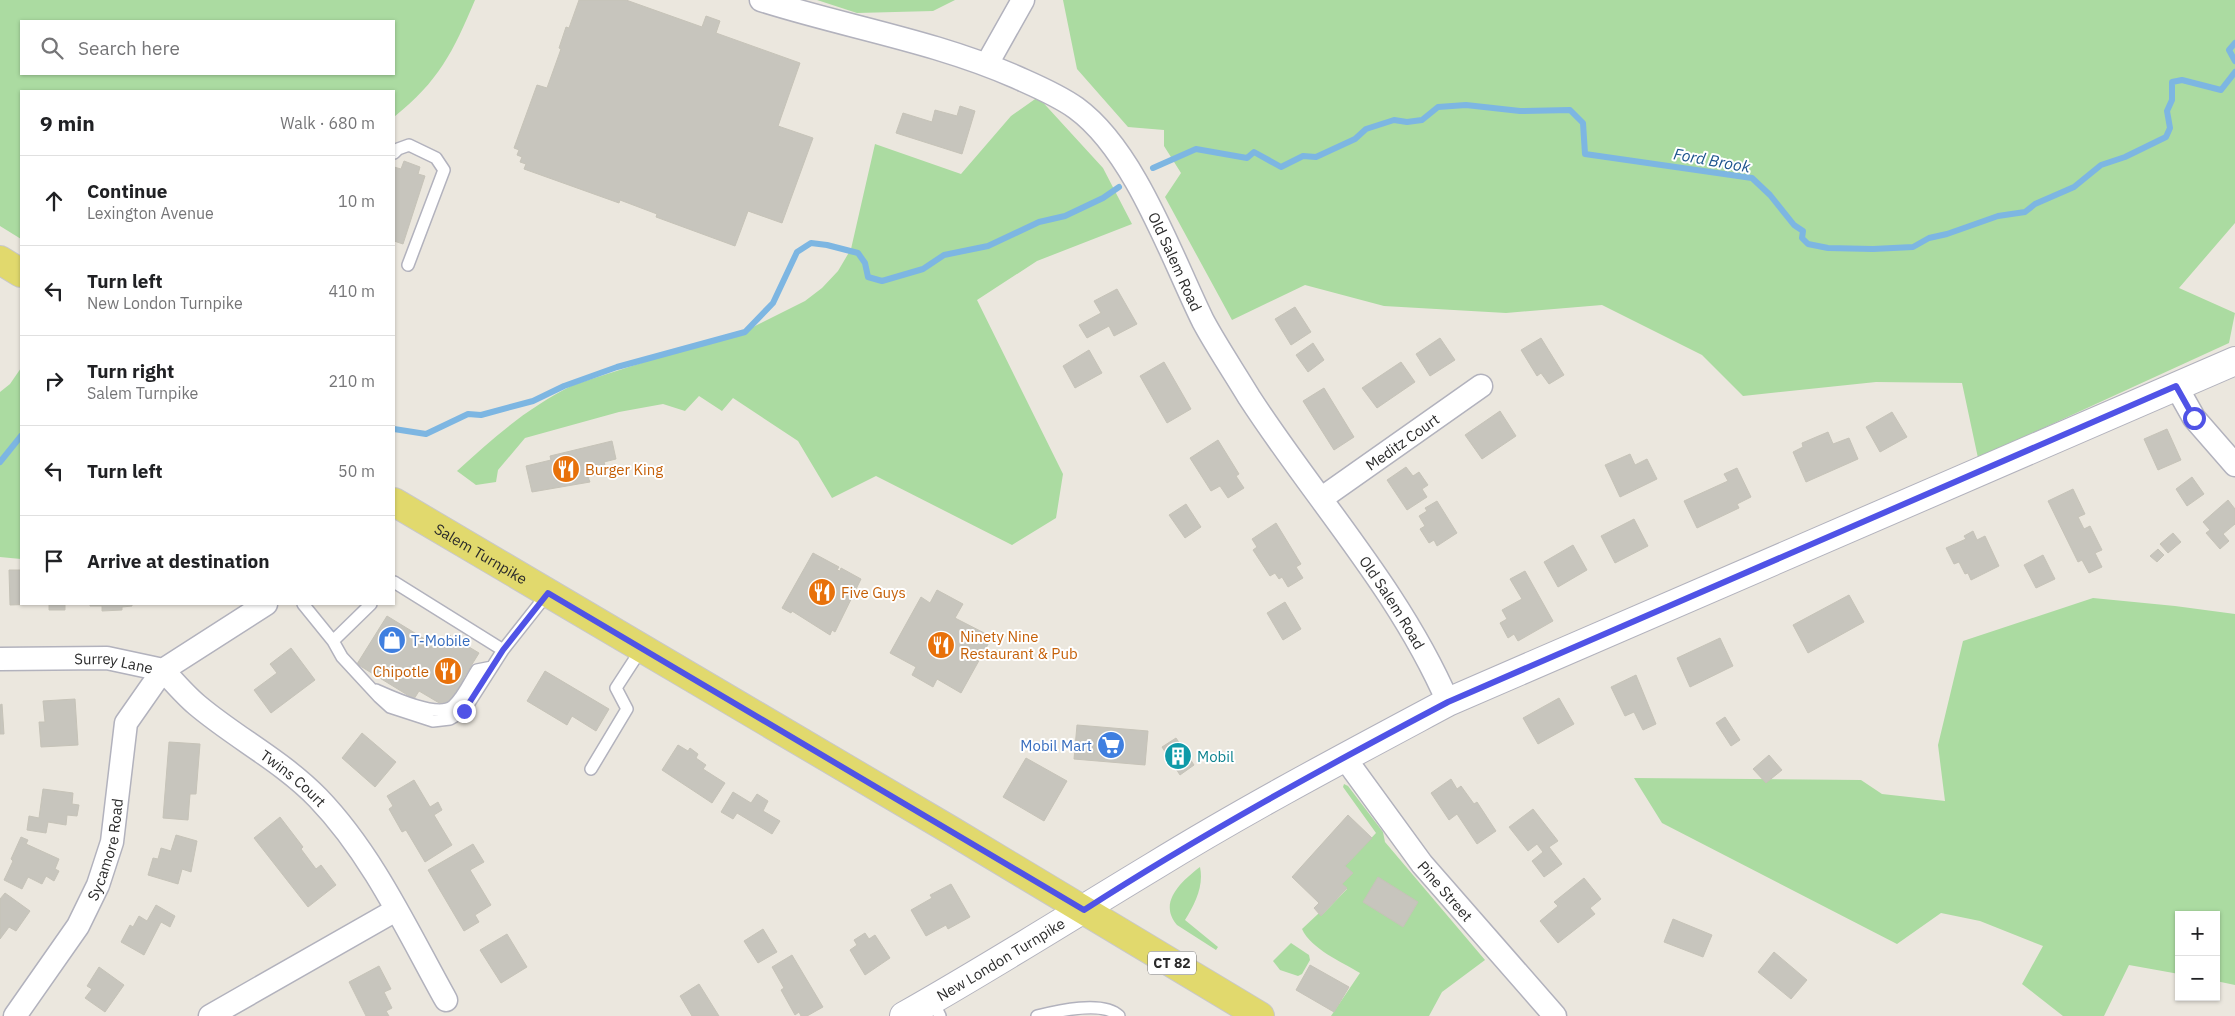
<!DOCTYPE html>
<html lang="en">
<head>
<meta charset="utf-8">
<style>
	:root { --surface:#fff; --page:#f6f6f6; --text:#202124; --muted:#757577; --line:#e0e0e0 }
	body { margin:0; font-family:"IBM Plex Sans",sans-serif; background:var(--page); color:var(--text) }
	.controls { position:absolute; right:15px; bottom:15px; display:grid; overflow:hidden; border-radius:0px; box-shadow:0 1px 4px #0004 }
	.controls button { width:45px; height:45px; display:grid; place-items:center; padding:0; border:0; border-bottom:1px solid var(--line); background:var(--surface); color:var(--text); font:25px sans-serif }
	.stop { position:absolute; width:15px; height:15px; margin:-11px; border:4px solid #5053e6; border-radius:50%; background:#fff }
	.stop.end { background:#5053e6; border-color:#fff; box-shadow:0 1px 5px #0008 }
	.list { margin:0; padding:0; list-style:none }
	h2 { display:flex; justify-content:space-between; align-items:center; height:65px; margin:0; padding:0 20px; font-size:21px }
	h2 small { font-size:16px; font-weight:400; color:var(--muted) }
	.list li { display:grid; grid-template-columns:32px 1fr auto; gap:15px; align-items:center; box-sizing:border-box; height:90px; padding:0 20px; border-top:1px solid var(--line) }
	.list b { display:block; font-size:19px; white-space:nowrap }
	.list p { margin:0; font-size:16px; white-space:nowrap; color:var(--muted) }
	.list em { font-size:16px; font-style:normal; color:var(--muted) }
	.icon { flex:none; width:28px; height:28px; fill:none; stroke:currentColor; stroke-width:2; stroke-linecap:round; stroke-linejoin:round }
	.map { position:relative; flex:none; width:2235px; height:1016px; overflow:hidden }
	.search { position:absolute; background:var(--surface); box-shadow:0 1px 4px #0004; left:20px; top:20px; width:375px; height:55px; display:flex; align-items:center; gap:12px; box-sizing:border-box; padding:0 18px; border-radius:0px; color:var(--muted); font-size:19px }
	.panel { position:absolute; background:var(--surface); box-shadow:0 1px 4px #0004; left:20px; top:90px; width:375px; height:515px; border-radius:0px }
	.map>svg:first-child { display:block }
	.green { fill:#abdba1; fill-rule:evenodd }
	.lines { fill:none; stroke-linecap:round; stroke-linejoin:round }
	.stream { stroke:#7db6e2; stroke-width:6 }
	.building { fill:#c7c5bd; stroke:#c6c3b8 }
	.service-casing { stroke:#b2b2bd; stroke-width:14 }
	.minor-casing { stroke:#b2b2bd; stroke-width:25 }
	.secondary-casing { stroke:#b2b2bd; stroke-width:30 }
	.primary-casing { stroke:#c8c8c8; stroke-width:30 }
	.service { stroke:#fff; stroke-width:11 }
	.minor { stroke:#fff; stroke-width:22 }
	.secondary { stroke:#fff; stroke-width:28 }
	.primary { stroke:#e1d96d; stroke-width:28 }
	.route { stroke:#5053e6; stroke-width:6 }
	.labels { text-anchor:middle; dominant-baseline:central; stroke-width:4; stroke-linejoin:round; paint-order:stroke }
	.shield { fill:#fff; stroke:#6b6b6b; stroke-width:1 }
	.shield-label { font-size:14px; font-weight:bold; fill:#2b2b2b }
	.street-label { font-size:15px; fill:#2b2b2b; stroke:#fff }
	.food-label { font-size:15px; fill:#c56008; stroke:#fff; text-anchor:start }
	.shop-label { font-size:15px; fill:#366cbe; stroke:#fff; text-anchor:start }
	.culture-label { font-size:15px; fill:#0d838f; stroke:#fff; text-anchor:start }
	.water-label { font-size:16px; font-style:italic; fill:#1c548d; stroke:#fff }
</style>
</head>
<body>
<div class="map">
<svg width="2235" height="1016" viewBox="0 0 2235 1016">
	<rect width="100%" height="100%" fill="#ebe7de"/>
	<path class="green" d="M 0,0 L 475,0 C 453,52 439,81 394,117 L 394,91 L 21,91 L 21,239 L 0,226 ZM 21,21 L 394,21 L 394,74 L 21,74 Z
		M 817,0 L 955,0 L 933,11 L 857,13 Z
		M 1063,0 L 2235,0 L 2235,223 L 2179,288 L 2235,313 L 2229,343 L 1978,458 L 1962,383 L 1876,382 L 1743,396 L 1702,355 L 1602,305 L 1506,313 L 1384,306 L 1305,285 L 1232,320 L 1165,197 L 1181,173 L 1164,146 L 1164,130 L 1128,127 L 1077,69 Z
		M 1038,97 L 1103,168 L 1132,224 L 1037,261 L 977,300 L 1063,474 L 1056,518 L 1012,545 L 876,476 L 832,498 L 798,441 L 733,398 L 722,411 L 699,396 L 685,411 L 663,404 L 619,412 L 525,438 L 498,470 L 496,482 L 476,485 L 457,471 C 494,437 527,408 573,385 L 753,327 L 805,301 L 822,288 L 838,271 L 851,249 L 875,144 L 961,174 L 1011,116 Z
		M 21,368 L 21,559 L 0,557 L 0,392 L 10,384 Z
		M 2093,598 L 2175,606 L 2235,614 L 2235,985 L 2216,981 L 2216,915 L 2179,915 L 2179,974 L 2129,965 L 2104,1016 L 2063,1016 L 2022,984 L 2043,946 L 1980,921 L 1941,913 L 1897,944 L 1662,823 L 1634,778 L 1861,780 L 1882,794 L 1945,801 L 1938,745 L 1963,641 Z
		M 1344,784 L 1348,786 L 1383,832 L 1385,842 L 1485,960 L 1442,992 L 1429,1016 L 1331,1016 L 1360,973 C 1342,962 1311,949 1302,929 L 1319,913 L 1322,915 L 1347,889 L 1342,884 L 1352,873 L 1345,866 L 1376,833 L 1343,787 Z
		M 1200,867 C 1204,886 1195,904 1185,920 L 1218,947 L 1216,950 L 1177,925 C 1157,902 1183,880 1200,867 Z
		M 1291,943 L 1309,955 L 1310,960 L 1302,974 L 1298,976 L 1280,970 L 1273,961 Z"/>
	<g class="lines">
		<path class="stream" d="M 2235,43 L 2229,50 L 2235,61
			M 1153,168 L 1196,149 L 1247,158 L 1254,152 L 1281,167 L 1303,156 L 1316,157 L 1355,139 L 1366,129 L 1394,120 L 1407,122 L 1422,120 L 1438,107 L 1466,105 L 1520,111 L 1570,110 L 1583,123 L 1585,154 L 1752,178 L 1770,195 L 1794,225 L 1803,231 L 1802,238 L 1808,244 L 1828,248 L 1873,249 L 1913,247 L 1929,238 L 1947,234 L 1998,216 L 2025,212 L 2035,204 L 2074,187 L 2101,165 L 2125,157 L 2166,137 L 2170,128 L 2167,111 L 2172,100 L 2172,82 L 2182,80 L 2221,90 L 2235,72
			M 394,429 L 426,434 L 468,414 L 481,415 L 533,401 L 564,386 L 617,367 L 745,332 L 773,303 L 797,252 L 811,243 L 827,245 L 858,253 L 865,263 L 868,277 L 882,281 L 923,269 L 944,255 L 988,246 L 1039,222 L 1065,216 L 1103,198 L 1119,187
			M 0,462 L 21,436"/>
	</g>
	<path class="building" d="M 579,0 L 626,0 L 702,27 L 706,16 L 720,21 L 716,33 L 800,63 L 778,126 L 813,138 L 782,223 L 748,211 L 735,246 L 656,217 L 657,214 L 620,200 L 619,203 L 524,169 L 526,164 L 520,162 L 522,157 L 517,155 L 519,150 L 514,148 L 537,85 L 547,88 L 561,49 L 559,48 L 566,27 L 569,28 Z
		M 960,106 L 975,111 L 962,154 L 896,133 L 903,113 L 932,122 L 935,110 L 957,116 Z
		M 404,161 L 420,167 L 418,174 L 425,176 L 403,244 L 394,241 L 394,167 L 401,169 Z
		M 1117,289 L 1137,324 L 1114,336 L 1109,326 L 1087,338 L 1079,325 L 1101,313 L 1094,301 Z
		M 1295,307 L 1311,332 L 1291,345 L 1275,319 Z
		M 1440,338 L 1455,360 L 1430,376 L 1416,354 Z
		M 1541,338 L 1564,375 L 1549,384 L 1541,373 L 1537,376 L 1521,350 Z
		M 1313,343 L 1324,360 L 1308,372 L 1296,355 Z
		M 1089,350 L 1102,373 L 1075,388 L 1063,366 Z
		M 1164,362 L 1191,409 L 1167,423 L 1140,376 Z
		M 1401,362 L 1415,382 L 1377,408 L 1362,388 Z
		M 1324,388 L 1354,437 L 1334,450 L 1303,401 Z
		M 1500,411 L 1516,436 L 1482,459 L 1465,435 Z
		M 1892,412 L 1907,437 L 1880,452 L 1866,427 Z
		M 2167,429 L 2181,460 L 2158,470 L 2144,439 Z
		M 1828,432 L 1833,444 L 1849,438 L 1858,459 L 1806,482 L 1793,452 L 1803,447 L 1802,443 Z
		M 1218,440 L 1239,474 L 1236,476 L 1244,488 L 1228,498 L 1220,486 L 1211,491 L 1190,458 Z
		M 612,441 L 616,459 L 604,462 L 607,473 L 588,477 L 590,482 L 532,492 L 526,466 L 551,460 L 550,456 Z
		M 1630,454 L 1635,465 L 1647,459 L 1657,479 L 1620,497 L 1605,465 Z
		M 1406,467 L 1413,476 L 1419,472 L 1428,485 L 1422,489 L 1427,497 L 1407,510 L 1387,480 Z
		M 1737,468 L 1751,497 L 1737,504 L 1739,508 L 1697,528 L 1684,501 L 1728,481 L 1724,474 Z
		M 2192,477 L 2204,494 L 2187,506 L 2176,489 Z
		M 2073,489 L 2085,514 L 2078,517 L 2084,529 L 2090,526 L 2102,550 L 2095,553 L 2102,567 L 2089,573 L 2082,560 L 2078,562 L 2048,501 Z
		M 2228,500 L 2235,509 L 2235,524 L 2223,534 L 2229,541 L 2220,549 L 2206,533 L 2210,530 L 2203,522 Z
		M 1437,501 L 1457,533 L 1437,546 L 1434,540 L 1429,543 L 1420,529 L 1425,526 L 1419,516 L 1427,511 L 1425,508 Z
		M 1186,504 L 1201,527 L 1185,538 L 1169,515 Z
		M 1634,519 L 1648,546 L 1615,563 L 1601,536 Z
		M 1276,523 L 1301,564 L 1296,567 L 1303,578 L 1288,587 L 1282,577 L 1279,579 L 1275,573 L 1270,576 L 1253,550 L 1257,547 L 1252,539 Z
		M 1973,531 L 1977,540 L 1985,536 L 1999,566 L 1971,580 L 1968,573 L 1965,574 L 1959,562 L 1954,564 L 1946,548 L 1966,539 L 1964,536 Z
		M 2173,533 L 2181,542 L 2168,553 L 2160,544 Z
		M 1573,545 L 1587,570 L 1558,587 L 1544,562 Z
		M 2158,549 L 2164,555 L 2157,562 L 2150,556 Z
		M 813,553 L 839,567 L 837,570 L 840,571 L 841,568 L 861,579 L 835,632 L 832,630 L 830,635 L 792,611 L 791,613 L 782,608 Z
		M 2043,555 L 2055,579 L 2036,588 L 2024,565 Z
		M 9,570 L 21,570 L 21,604 L 39,604 L 10,605 Z
		M 1525,571 L 1553,621 L 1518,641 L 1514,634 L 1508,638 L 1500,623 L 1507,619 L 1502,610 L 1522,599 L 1510,579 Z
		M 937,590 L 963,604 L 955,618 L 992,637 L 961,693 L 937,679 L 933,687 L 912,675 L 916,667 L 890,653 L 921,597 L 930,603 Z
		M 1849,595 L 1864,622 L 1808,653 L 1793,625 Z
		M 1285,602 L 1301,629 L 1283,640 L 1267,613 Z
		M 49,604 L 65,604 L 65,610 L 49,610 Z
		M 90,604 L 132,604 L 132,606 L 122,607 L 122,610 L 102,611 L 102,606 L 90,606 Z
		M 387,616 L 441,649 L 449,635 L 479,653 L 463,679 L 467,681 L 462,690 L 458,688 L 446,707 L 419,691 L 414,699 L 357,664 Z
		M 1720,638 L 1733,666 L 1690,687 L 1677,658 Z
		M 291,648 L 315,680 L 271,713 L 254,690 L 277,673 L 270,664 Z
		M 545,671 L 609,709 L 596,731 L 572,716 L 567,725 L 527,701 Z
		M 1636,675 L 1656,724 L 1643,730 L 1634,712 L 1625,716 L 1611,687 Z
		M 1559,698 L 1574,724 L 1538,744 L 1523,718 Z
		M 75,699 L 78,745 L 41,747 L 39,722 L 45,722 L 43,701 Z
		M 2,704 L 4,734 L 0,734 L 0,705 Z
		M 1725,717 L 1740,740 L 1731,746 L 1716,723 Z
		M 1077,725 L 1148,731 L 1145,765 L 1074,759 Z
		M 362,733 L 396,762 L 375,787 L 342,758 Z
		M 1176,738 L 1194,765 L 1180,775 L 1162,747 Z
		M 169,742 L 200,744 L 196,794 L 190,794 L 188,820 L 163,818 Z
		M 678,745 L 688,751 L 690,748 L 698,754 L 696,758 L 706,765 L 703,769 L 725,783 L 712,803 L 662,770 Z
		M 1769,755 L 1782,770 L 1766,783 L 1753,769 Z
		M 1026,758 L 1067,781 L 1044,821 L 1003,797 Z
		M 1451,779 L 1457,789 L 1461,786 L 1474,804 L 1477,802 L 1496,831 L 1477,844 L 1457,814 L 1449,820 L 1431,793 Z
		M 414,780 L 430,807 L 438,802 L 442,810 L 434,815 L 452,845 L 425,862 L 406,830 L 402,832 L 389,809 L 393,806 L 387,796 Z
		M 43,789 L 73,793 L 72,804 L 79,805 L 77,816 L 67,815 L 66,825 L 48,822 L 46,833 L 27,830 L 29,816 L 39,818 Z
		M 733,792 L 751,803 L 757,794 L 768,801 L 763,811 L 780,821 L 772,834 L 737,813 L 733,819 L 721,812 Z
		M 1533,809 L 1558,841 L 1549,847 L 1562,864 L 1544,877 L 1532,861 L 1543,852 L 1537,844 L 1528,851 L 1509,827 Z
		M 1348,815 L 1372,838 L 1345,866 L 1353,873 L 1342,884 L 1347,888 L 1321,916 L 1314,908 L 1319,903 L 1292,877 Z
		M 280,817 L 303,847 L 301,849 L 316,869 L 321,865 L 336,885 L 308,907 L 254,838 Z
		M 176,835 L 197,841 L 191,872 L 182,869 L 178,884 L 148,875 L 153,858 L 158,859 L 161,848 L 171,851 Z
		M 21,837 L 28,840 L 26,844 L 59,859 L 55,869 L 59,871 L 54,881 L 46,876 L 42,884 L 28,877 L 22,889 L 4,880 L 13,861 L 11,859 Z
		M 473,844 L 484,862 L 470,870 L 491,905 L 475,915 L 479,922 L 464,931 L 428,870 Z
		M 1378,877 L 1418,902 L 1403,927 L 1363,902 Z
		M 1584,878 L 1601,899 L 1590,908 L 1595,914 L 1558,943 L 1540,921 L 1558,906 L 1554,902 Z
		M 951,884 L 970,917 L 948,929 L 946,925 L 926,936 L 911,910 L 932,898 L 930,895 Z
		M 5,893 L 30,911 L 16,931 L 9,927 L 0,939 L 0,899 Z
		M 156,905 L 175,916 L 170,927 L 161,922 L 144,955 L 121,942 L 130,925 L 133,927 L 139,916 L 147,921 Z
		M 1673,919 L 1712,935 L 1703,957 L 1664,942 Z
		M 763,929 L 777,952 L 758,963 L 744,941 Z
		M 865,933 L 869,939 L 875,935 L 890,958 L 865,975 L 850,950 L 857,945 L 854,940 Z
		M 507,934 L 527,967 L 501,983 L 480,950 Z
		M 1774,952 L 1807,980 L 1791,999 L 1758,972 Z
		M 792,955 L 823,1007 L 807,1016 L 801,1016 L 799,1012 L 795,1015 L 781,990 L 784,988 L 772,967 Z
		M 1310,965 L 1349,987 L 1334,1012 L 1296,990 Z
		M 379,966 L 391,989 L 384,992 L 392,1008 L 386,1011 L 389,1016 L 366,1016 L 349,982 Z
		M 99,967 L 124,985 L 105,1012 L 85,998 L 92,989 L 87,986 Z
		M 699,984 L 719,1016 L 692,1016 L 680,996 Z"/>
	<g class="lines">
		<g class="service-casing">
			<path id="service" d="M 394,153 L 398,149 L 409,145 L 436,158 L 444,170 L 408,265
				M 394,582 L 503,650
				M 303,604 L 333,641 L 342,657 L 379,697 L 390,707 L 433,721 L 450,719 L 464,711 L 503,650 L 548,593
				M 333,641 L 371,604
				M 376,690 C 392,697 438,719 453,706 C 463,697 470,681 477,670 L 492,667
				M 591,769 L 627,709 L 616,688 L 642,648
				M 932,1000 L 940,1016
				M 1037,1016 C 1057,1011 1103,1000 1119,1016"/>
		</g>
		<g class="minor-casing">
			<g id="minor">
				<path id="s1" d="M 761,0 C 846,27 934,41 1016,77 C 1036,86 1058,95 1076,108 C 1135,151 1171,256 1203,321 C 1217,347 1234,372 1249,397 C 1315,499 1399,589 1448,702"/>
				<path d="M 987,64 L 1023,0"/>
				<path d="M 2176,386 L 2194,418 L 2235,465"/>
				<path id="s2" d="M 1322,498 L 1481,386"/>
				<path id="s3" d="M 0,659 L 107,658 L 163,670 L 266,604"/>
				<path id="s4" d="M 1344,757 L 1422,864 L 1555,1016"/>
				<path id="s5" d="M 15,1016 L 78,926 L 98,885 L 112,842 L 126,723 L 163,670 C 174,682 185,695 197,705 C 236,738 282,761 318,798 C 373,855 408,932 446,1000"/>
				<path d="M 210,1016 L 396,910"/>
			</g>
		</g>
		<g class="secondary-casing">
			<g id="secondary">
				<path id="s6" d="M 904,1016 C 989,968 1071,916 1154,866 C 1250,807 1349,755 1448,702 L 2235,361"/>
			</g>
		</g>
		<g class="primary-casing">
			<g id="primary">
				<path d="M 0,260 L 21,273"/>
				<path id="s7" d="M 394,502 L 952,831 L 1260,1016"/>
			</g>
		</g>
		<use href="#service" class="service"/>
		<use href="#minor" class="minor"/>
		<use href="#secondary" class="secondary"/>
		<use href="#primary" class="primary"/>
	</g>
	<g class="lines">
		<path class="route" d="M 464,711 L 503,650 L 548,593 L 1084,910 C 1202,834 1325,767 1448,702 L 2176,386 L 2194,418"/>
	</g>
	<defs>
		<g id="restaurant-disc" transform="scale(1.4375)"><circle r="9.5" fill="#e8710a" stroke="#fff"/><path d="M-5-6h1v4h1v-4h1v4h1v-4h1v5L-1.5 .5V6h-2V.5L-5-1ZM5-6V6H3V1.5H1.5Q1.5-4 5-6Z" fill="#fff"/></g>
		<g id="shop-disc" transform="scale(1.4375)"><circle r="9.5" fill="#3f7fe0" stroke="#fff"/><path d="M-5-2.5h2.3a2.7 3.5 0 0 1 5.4 0H5L5.5 6h-11ZM-1.5-2.5h3a1.5 2.3 0 0 0-3 0Z" fill="#fff"/></g>
		<g id="supermarket-disc" transform="scale(1.4375)"><circle r="9.5" fill="#3f7fe0" stroke="#fff"/><path d="M-6-5.5h2.5l.6 2H6L4.5 2H-2.5L-4.4-4H-6ZM-1.5 3.2a1.3 1.3 0 1 0 .1 0ZM3 3.2a1.3 1.3 0 1 0 .1 0Z" fill="#fff"/></g>
		<g id="building-disc" transform="scale(1.4375)"><circle r="9.5" fill="#0f9aa8" stroke="#fff"/><path d="M-4-6H4V6H1V3H-1V6H-4ZM-2.5-4.3h1.7v1.8h-1.7ZM.8-4.3h1.7v1.8H.8ZM-2.5-1h1.7V.8h-1.7ZM.8-1h1.7V.8H.8Z" fill="#fff"/></g>
	</defs>
	<g fill-rule="evenodd">
		<use href="#restaurant-disc" x="566" y="469"/>
		<use href="#restaurant-disc" x="822" y="592"/>
		<use href="#shop-disc" x="392" y="640"/>
		<use href="#restaurant-disc" x="941" y="645"/>
		<use href="#restaurant-disc" x="448" y="671"/>
		<use href="#supermarket-disc" x="1111" y="745"/>
		<use href="#building-disc" x="1178" y="756"/>
	</g>
	<g class="labels">
		<rect class="shield" x="1148" y="951.5" width="48" height="23" rx="4"/>
		<g class="shield-label">
			<text x="1172" y="963">CT 82</text>
		</g>
		<g class="street-label">
			<text stroke="none"><textPath href="#s1" startOffset="519">Old Salem Road</textPath></text>
			<text stroke="none"><textPath href="#s2" startOffset="98">Meditz Court</textPath></text>
			<text stroke="none"><textPath href="#s7" startOffset="101">Salem Turnpike</textPath></text>
			<text stroke="none"><textPath href="#s1" startOffset="924">Old Salem Road</textPath></text>
			<text stroke="none"><textPath href="#s3" startOffset="114">Surrey Lane</textPath></text>
			<text stroke="none"><textPath href="#s5" startOffset="555">Twins Court</textPath></text>
			<text stroke="none"><textPath href="#s5" startOffset="192">Sycamore Road</textPath></text>
			<text stroke="none"><textPath href="#s4" startOffset="168">Pine Street</textPath></text>
			<text stroke="none"><textPath href="#s6" startOffset="112">New London Turnpike</textPath></text>
		</g>
		<g class="food-label">
			<text x="585" y="469">Burger King</text>
			<text x="841" y="592">Five Guys</text>
			<text x="960" y="636">Ninety Nine<tspan x="960" dy="17">Restaurant &amp; Pub</tspan></text>
			<text x="429" y="671" text-anchor="end">Chipotle</text>
		</g>
		<g class="shop-label">
			<text x="411" y="640">T-Mobile</text>
			<text x="1092" y="745" text-anchor="end">Mobil Mart</text>
		</g>
		<g class="culture-label">
			<text x="1197" y="756">Mobil</text>
		</g>
		<g class="water-label">
			<text transform="translate(1712 160) rotate(10)">Ford Brook</text>
		</g>
	</g>
</svg>
<div class="controls">
<button>+</button>
<button>−</button>
</div>
<div class="stop" style="left:2194px;top:418px"></div>
<div class="stop end" style="left:464px;top:711px"></div>
<div class="search"><svg class="icon" aria-label="search" viewBox="0 0 24 24"><circle cx="10" cy="10" r="6"/><path d="M15 15l6 6"/></svg>Search here</div>
<section class="panel">
<h2>9 min<small>Walk · 680 m</small></h2>
<ul class="list">
<li><svg class="icon" aria-label="ahead" viewBox="0 0 24 24"><path d="M12 20V5M6 11l6-6 6 6"/></svg><div><b>Continue</b><p>Lexington Avenue</p></div><em>10 m</em></li>
<li><svg class="icon" aria-label="left" viewBox="0 0 24 24"><path d="M17 20v-9H6M10 6l-5 5 5 5"/></svg><div><b>Turn left</b><p>New London Turnpike</p></div><em>410 m</em></li>
<li><svg class="icon" aria-label="right" viewBox="0 0 24 24"><path d="M7 20v-9h11M14 6l5 5-5 5"/></svg><div><b>Turn right</b><p>Salem Turnpike</p></div><em>210 m</em></li>
<li><svg class="icon" aria-label="left" viewBox="0 0 24 24"><path d="M17 20v-9H6M10 6l-5 5 5 5"/></svg><div><b>Turn left</b></div><em>50 m</em></li>
<li><svg class="icon" aria-label="arrive" viewBox="0 0 24 24"><path d="M6 21V4h12l-3 4 3 4H6"/></svg><div><b>Arrive at destination</b></div></li>
</ul>
</section>
</div>
</body>
</html>
